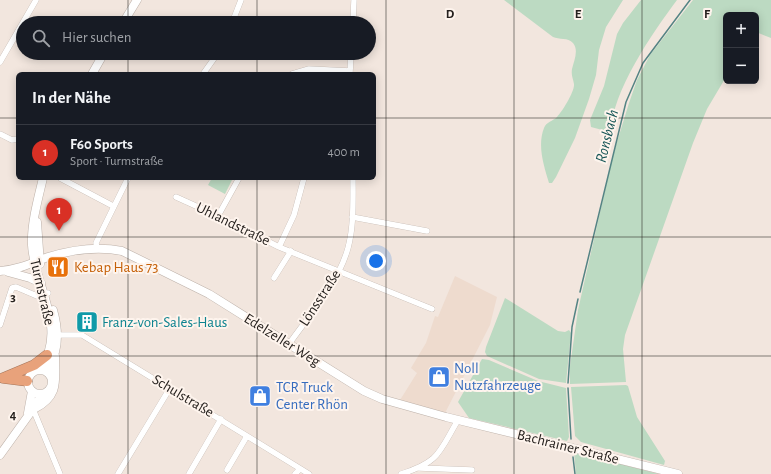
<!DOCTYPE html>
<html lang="de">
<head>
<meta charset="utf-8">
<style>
	:root { --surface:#171b24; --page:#20242c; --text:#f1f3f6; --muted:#9ea1a6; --line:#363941; --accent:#d93025 }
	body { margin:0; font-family:"Alegreya Sans",sans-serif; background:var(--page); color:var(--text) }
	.controls { position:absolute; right:12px; top:12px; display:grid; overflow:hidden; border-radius:6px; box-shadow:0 2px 10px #0003 }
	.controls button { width:36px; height:36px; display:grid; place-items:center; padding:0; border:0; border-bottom:1px solid var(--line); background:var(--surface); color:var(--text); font:20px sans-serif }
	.you { position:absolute; left:376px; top:261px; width:14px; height:14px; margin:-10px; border:3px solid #fff; border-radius:50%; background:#1a73e8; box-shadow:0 0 0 6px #1a73e833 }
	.badge { display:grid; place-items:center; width:26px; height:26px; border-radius:50%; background:var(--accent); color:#fff; font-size:13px; font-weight:700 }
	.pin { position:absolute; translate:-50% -33px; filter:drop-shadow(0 1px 2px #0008) }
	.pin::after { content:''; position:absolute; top:21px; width:14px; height:12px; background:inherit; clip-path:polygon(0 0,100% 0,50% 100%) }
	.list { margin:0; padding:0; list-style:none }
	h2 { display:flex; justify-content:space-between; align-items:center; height:52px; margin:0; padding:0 16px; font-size:17px }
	h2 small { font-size:13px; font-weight:400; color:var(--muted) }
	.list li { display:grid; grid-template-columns:26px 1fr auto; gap:12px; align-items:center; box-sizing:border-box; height:56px; padding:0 16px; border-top:1px solid var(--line) }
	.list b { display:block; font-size:15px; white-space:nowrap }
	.list p { margin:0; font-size:13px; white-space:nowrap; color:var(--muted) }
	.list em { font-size:13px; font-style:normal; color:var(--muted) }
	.icon { flex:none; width:22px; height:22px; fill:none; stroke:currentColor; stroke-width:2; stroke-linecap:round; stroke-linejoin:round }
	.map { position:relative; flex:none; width:771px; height:474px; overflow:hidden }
	.search { position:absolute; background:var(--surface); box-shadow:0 2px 10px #0003; left:16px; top:16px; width:360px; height:44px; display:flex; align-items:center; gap:10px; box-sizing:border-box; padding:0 14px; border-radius:22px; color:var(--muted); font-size:15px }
	.panel { position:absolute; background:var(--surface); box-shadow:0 2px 10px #0003; left:16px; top:72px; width:360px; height:108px; border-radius:6px }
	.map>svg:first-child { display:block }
	.built { fill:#eedbce }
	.green { fill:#bcdac2 }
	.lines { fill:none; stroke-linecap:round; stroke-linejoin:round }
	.stream { stroke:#548484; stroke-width:1.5 }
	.street-casing { stroke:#bdb1a9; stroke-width:6 }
	.secondary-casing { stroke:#bdb1a9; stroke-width:9 }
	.highway-casing { stroke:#a4755a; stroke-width:11 }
	.street { stroke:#fff; stroke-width:5.5 }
	.secondary { stroke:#fff; stroke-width:8 }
	.highway { stroke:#e8a27b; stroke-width:10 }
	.grid { fill:none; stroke:#26211e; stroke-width:1; stroke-opacity:0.55 }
	.labels { text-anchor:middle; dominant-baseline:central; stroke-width:4; stroke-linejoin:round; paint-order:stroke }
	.street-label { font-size:15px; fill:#26211e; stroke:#fef4ed }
	.food-label { font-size:15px; fill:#c56008; stroke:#fef4ed; text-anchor:start }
	.culture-label { font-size:15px; fill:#0d838f; stroke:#fef4ed; text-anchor:start }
	.shop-label { font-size:15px; fill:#366cbe; stroke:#fef4ed; text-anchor:start }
	.water-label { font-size:16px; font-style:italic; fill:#195758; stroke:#fef4ed }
	.grid-label { font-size:13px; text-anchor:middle; font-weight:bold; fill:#26211e; stroke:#fef4ed; stroke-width:4; stroke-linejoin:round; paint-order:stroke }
</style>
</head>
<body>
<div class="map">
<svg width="771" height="474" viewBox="0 0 771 474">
	<rect width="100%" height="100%" fill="#f2e6de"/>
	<path class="built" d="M 455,276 L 497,297 L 490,325 L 445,413 L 400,400 L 417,373 L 411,368 L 426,343 L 435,316 L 438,317 Z"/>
	<path class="green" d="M 504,0 L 623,0 L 606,27 L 599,50 L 596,75 L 589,99 L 575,138 L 556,177 L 552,183 L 549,183 C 544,166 537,146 544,128 C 546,122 553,121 557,117 C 562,112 575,91 574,84 C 573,78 571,76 572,69 C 574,61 579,50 573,43 C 568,37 559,40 553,37 Z
		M 641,0 L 677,0 C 653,32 610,94 611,134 L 606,131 L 591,127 L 590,120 L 604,86 L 617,34 L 623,23 Z
		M 693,0 L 771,0 L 771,38 L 756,32 L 756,15 L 726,15 L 726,77 L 707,109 L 693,143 L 625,335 L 623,349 L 626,382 L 570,384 L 570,366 L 578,310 L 613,155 L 629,103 L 637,80 L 650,55 Z
		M 212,178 L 233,178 L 225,194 L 208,185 Z
		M 505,298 L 558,331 L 565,332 L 569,330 L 571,333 L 566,383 L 539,379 L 487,356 L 485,352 L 486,347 Z
		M 482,359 L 489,360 L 538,381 L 566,388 L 569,437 L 567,441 L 469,418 L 458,402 Z
		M 626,385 L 628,386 L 637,417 L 665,461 L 664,465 L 581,442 L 575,436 L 571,387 Z
		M 574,452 L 659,474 L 576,474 Z"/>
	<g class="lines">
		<path class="stream" d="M 580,292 L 626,102 L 643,63 L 690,0
			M 568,383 L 572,327 L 578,299
			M 568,388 L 571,439
			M 573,457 L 575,474"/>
		<g class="street-casing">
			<path id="street" d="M 232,23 L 241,0
				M 353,23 L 354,0
				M 0,62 L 36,0
				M 350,73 L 351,53
				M 203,74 L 218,53
				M 292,74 L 309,69 L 350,71
				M 0,134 L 12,140 L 18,139
				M 60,178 L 113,206
				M 176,197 L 218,216 L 279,247 L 432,309
				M 218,216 L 239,178
				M 352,217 L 427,231
				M 279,247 L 294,215 L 304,178
				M 97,249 L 96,243 L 128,178
				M 274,278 L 291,251
				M 0,325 L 12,288 L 16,287 L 37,296 L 48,293
				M 55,335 L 82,335 L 309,474
				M 289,344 C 310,314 338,284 348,248 C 354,226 353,200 353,178
				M 33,409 L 60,474
				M 419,468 L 472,470
				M 227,470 L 247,436
				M 118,474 L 170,388
				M 189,474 L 221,419
				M 295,474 L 300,469
				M 401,474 C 440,462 439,452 458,420"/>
		</g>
		<g class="secondary-casing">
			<path id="secondary" d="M 123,23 L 137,0
				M 92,74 L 104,53
				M 37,222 L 40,264
				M 0,271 C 17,270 32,263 48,257 C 71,250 98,246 122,251 L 209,294 L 364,391 L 382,399 L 446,417 L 678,474
				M 8,272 L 30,278 L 41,283
				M 40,369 C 69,329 34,286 32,245 C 31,224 38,199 43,178
				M28 382a12 12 0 1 1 24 0a12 12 0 1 1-24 0Z
				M 48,373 C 49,365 53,359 55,352 C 59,337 57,324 53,310
				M 34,409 C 60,396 55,380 55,356
				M 28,413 L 32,391
				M 0,455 L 33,409 L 42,394"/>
		</g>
		<g class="highway-casing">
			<path id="highway" d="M 3,378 L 34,365 L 47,355
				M 3,378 L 27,381"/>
		</g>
		<use href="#street" class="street"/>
		<use href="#secondary" class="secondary"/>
		<use href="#highway" class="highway"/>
	</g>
	<path class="grid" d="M 128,0 L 128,23M 257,0 L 257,23M 386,0 L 386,474M 514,0 L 514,474M 642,0 L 642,474M 128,53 L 128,74M 257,53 L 257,74M 0,118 L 18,118M 374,118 L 771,118M 128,178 L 128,474M 257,178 L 257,474M 0,237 L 771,237M 0,356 L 771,356"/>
	<defs>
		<g id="restaurant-square" transform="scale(1.15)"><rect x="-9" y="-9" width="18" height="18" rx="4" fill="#e8710a" stroke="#fef4ed"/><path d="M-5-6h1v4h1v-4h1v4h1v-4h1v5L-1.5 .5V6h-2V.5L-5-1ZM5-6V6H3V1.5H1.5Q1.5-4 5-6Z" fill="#fff"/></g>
		<g id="building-square" transform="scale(1.15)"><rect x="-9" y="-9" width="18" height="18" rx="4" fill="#0f9aa8" stroke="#fef4ed"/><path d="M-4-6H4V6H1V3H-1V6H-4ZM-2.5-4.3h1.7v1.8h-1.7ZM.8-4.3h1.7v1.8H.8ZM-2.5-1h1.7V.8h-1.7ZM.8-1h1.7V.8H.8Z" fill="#fff"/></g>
		<g id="shop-square" transform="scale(1.15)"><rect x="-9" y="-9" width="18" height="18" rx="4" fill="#3f7fe0" stroke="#fef4ed"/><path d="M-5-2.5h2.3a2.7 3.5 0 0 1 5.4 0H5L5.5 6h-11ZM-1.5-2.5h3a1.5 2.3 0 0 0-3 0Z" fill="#fff"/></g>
	</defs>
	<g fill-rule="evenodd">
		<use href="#restaurant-square" x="58" y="267"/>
		<use href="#building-square" x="87" y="322"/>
		<use href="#shop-square" x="439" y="377"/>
		<use href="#shop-square" x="260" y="396"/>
	</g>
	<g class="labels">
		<g class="street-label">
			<text transform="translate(233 224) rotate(26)">Uhlandstraße</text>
			<text transform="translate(42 292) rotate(77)">Turmstraße</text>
			<text transform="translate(320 298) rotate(-57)">Lönsstraße</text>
			<text transform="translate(282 340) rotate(32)">Edelzeller Weg</text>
			<text transform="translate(183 396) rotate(31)">Schulstraße</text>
			<text transform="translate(568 447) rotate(14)">Bachrainer Straße</text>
		</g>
		<g class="food-label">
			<text x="74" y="267">Kebap Haus 73</text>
		</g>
		<g class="culture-label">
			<text x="102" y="322">Franz-von-Sales-Haus</text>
		</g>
		<g class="shop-label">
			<text x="454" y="368">Noll<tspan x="454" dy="17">Nutzfahrzeuge</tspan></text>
			<text x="276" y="387">TCR Truck<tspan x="276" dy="17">Center Rhön</tspan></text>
		</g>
		<g class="water-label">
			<text transform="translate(607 136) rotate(-76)">Ronsbach</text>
		</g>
	</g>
	<g class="grid-label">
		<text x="450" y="18">D</text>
		<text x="578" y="18">E</text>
		<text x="707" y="18">F</text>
		<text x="13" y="301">3</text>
		<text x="13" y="419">4</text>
	</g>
</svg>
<div class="controls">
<button>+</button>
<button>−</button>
</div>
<div class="you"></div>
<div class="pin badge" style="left:59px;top:231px">1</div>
<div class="search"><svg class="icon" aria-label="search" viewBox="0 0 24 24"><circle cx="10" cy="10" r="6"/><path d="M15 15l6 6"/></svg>Hier suchen</div>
<section class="panel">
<h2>In der Nähe<small></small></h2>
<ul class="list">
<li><span class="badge">1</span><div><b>F60 Sports</b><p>Sport · Turmstraße</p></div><em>400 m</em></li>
</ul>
</section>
</div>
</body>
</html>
